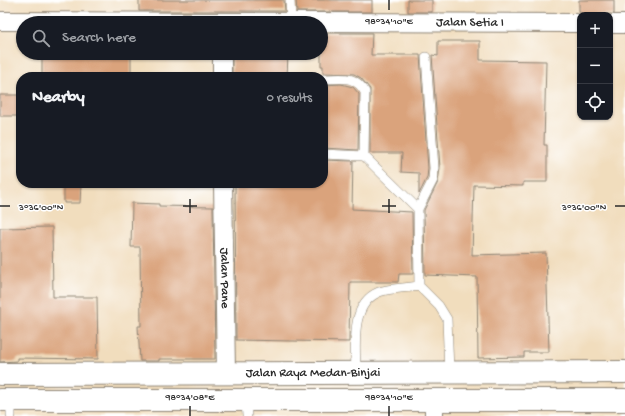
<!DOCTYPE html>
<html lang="en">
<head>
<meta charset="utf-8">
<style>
	:root { --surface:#171b24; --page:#242831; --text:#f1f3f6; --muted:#9ea1a6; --line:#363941 }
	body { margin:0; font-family:"Gochi Hand",sans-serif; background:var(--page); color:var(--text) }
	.controls { position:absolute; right:12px; top:12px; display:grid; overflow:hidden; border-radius:8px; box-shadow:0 1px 3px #0004 }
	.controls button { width:36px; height:36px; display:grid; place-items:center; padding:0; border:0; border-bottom:1px solid var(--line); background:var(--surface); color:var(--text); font:20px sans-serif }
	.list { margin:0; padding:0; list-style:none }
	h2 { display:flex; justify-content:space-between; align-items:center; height:52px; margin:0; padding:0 16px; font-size:17px }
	h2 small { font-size:13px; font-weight:400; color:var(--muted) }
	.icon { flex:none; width:22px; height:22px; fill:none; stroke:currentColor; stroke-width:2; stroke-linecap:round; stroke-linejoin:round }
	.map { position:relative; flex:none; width:625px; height:416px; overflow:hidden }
	.search { position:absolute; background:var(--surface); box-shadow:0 1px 3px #0004; left:16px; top:16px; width:312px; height:44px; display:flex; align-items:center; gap:10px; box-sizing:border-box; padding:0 14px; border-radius:22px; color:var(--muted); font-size:15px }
	.panel { position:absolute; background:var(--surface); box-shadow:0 1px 3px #0004; left:16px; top:72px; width:312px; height:116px; border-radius:16px }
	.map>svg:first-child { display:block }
	.building { fill:#daa37b }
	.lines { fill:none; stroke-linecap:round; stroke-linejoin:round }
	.lane-casing { stroke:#8e8474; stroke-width:10 }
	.street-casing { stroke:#8e8474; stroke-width:20 }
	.highway-casing { stroke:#8e8474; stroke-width:24 }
	.lane { stroke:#fff; stroke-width:9 }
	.street { stroke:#fff; stroke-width:18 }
	.highway { stroke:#fff; stroke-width:22 }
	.ticks { fill:none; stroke:#2b2b2b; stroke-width:1.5 }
	.labels { text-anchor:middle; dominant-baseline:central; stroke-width:3; stroke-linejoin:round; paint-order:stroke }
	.street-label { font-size:13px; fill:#2b2b2b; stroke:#fff }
	.ticks-label { font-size:10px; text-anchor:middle; fill:#2b2b2b; stroke:#fff; stroke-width:3; stroke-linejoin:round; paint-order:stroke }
</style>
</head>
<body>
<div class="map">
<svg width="625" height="416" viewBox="0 0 625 416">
	<rect width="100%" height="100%" fill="#fff"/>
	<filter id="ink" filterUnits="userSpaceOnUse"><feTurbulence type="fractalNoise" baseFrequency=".025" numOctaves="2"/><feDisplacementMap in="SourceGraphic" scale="8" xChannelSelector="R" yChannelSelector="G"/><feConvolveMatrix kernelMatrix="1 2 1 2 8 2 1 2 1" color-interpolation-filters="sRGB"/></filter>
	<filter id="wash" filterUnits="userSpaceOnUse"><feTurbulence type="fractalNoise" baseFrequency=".012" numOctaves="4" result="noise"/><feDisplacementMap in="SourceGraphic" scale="16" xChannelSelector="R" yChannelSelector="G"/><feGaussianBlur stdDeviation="0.9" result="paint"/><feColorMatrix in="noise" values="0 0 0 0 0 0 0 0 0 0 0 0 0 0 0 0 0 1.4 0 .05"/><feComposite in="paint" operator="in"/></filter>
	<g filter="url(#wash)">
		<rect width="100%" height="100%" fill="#f1ddbd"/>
		<g id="blocks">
			<path class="building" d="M 139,0 L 284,0 L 285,11 L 139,11 Z
				M 296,0 L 372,0 L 372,12 L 297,12 Z
				M 408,0 L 432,0 L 432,12 L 408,12 Z
				M 579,0 L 614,0 L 614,14 L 586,15 L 579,12 Z
				M 321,33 L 372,33 L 371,55 L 420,55 L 428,168 L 427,178 L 419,194 L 419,173 L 401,172 L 402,153 L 370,153 L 370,89 L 361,78 L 354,74 L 323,73 L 323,66 L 321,66 Z
				M 438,41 L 480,41 L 480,60 L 546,61 L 544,145 L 547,145 L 547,182 L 523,182 L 523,186 L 474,185 L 472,255 L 546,253 L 549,352 L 524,352 L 524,357 L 478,358 L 477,277 L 425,275 L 424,210 L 438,182 L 440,168 L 432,55 L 438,56 Z
				M 42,53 L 131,53 L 131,77 L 42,77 Z
				M 232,53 L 288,53 L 287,77 L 232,77 Z
				M 341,84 L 353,87 L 359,94 L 358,150 L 323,148 L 323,85 Z
				M 0,95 L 21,95 L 21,116 L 0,116 Z
				M 323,160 L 353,161 L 352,209 L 412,212 L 413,274 L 399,274 L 398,282 L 350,282 L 349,342 L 236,340 L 235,183 L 323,183 Z
				M 64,183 L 81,183 L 80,203 L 64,203 Z
				M 132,203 L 159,204 L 159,206 L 213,207 L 215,359 L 159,359 L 159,361 L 140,361 L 138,326 L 141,326 L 140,247 L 131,247 Z
				M 52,227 L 53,297 L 97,297 L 98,359 L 17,358 L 17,361 L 0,362 L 0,228 Z"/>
		</g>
	</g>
	<g filter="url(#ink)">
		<use href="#blocks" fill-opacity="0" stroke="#8e8474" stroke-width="1"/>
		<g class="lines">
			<g class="lane-casing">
				<path id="lane" d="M 290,0 L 291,22
					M 323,79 C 341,79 355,74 365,92 L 364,156
					M 323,154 L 364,156 L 418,209 L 419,286
					M 418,209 L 433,180 L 434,168 L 426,57
					M 356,373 C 356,348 349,304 379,292 C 390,288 407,288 419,286 L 439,306 L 447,319 L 449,372
					M 246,400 L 247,416
					M 11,416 L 11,400"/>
			</g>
			<g class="street-casing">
				<g id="street">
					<path id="s1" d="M 0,21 L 580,23"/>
					<path d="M 610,24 L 625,24"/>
					<path d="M 222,53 L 222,77"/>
					<path id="s2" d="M 223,183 L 226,373"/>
					<path d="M 434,400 L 434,416"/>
				</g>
			</g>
			<g class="highway-casing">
				<g id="highway">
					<path id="s3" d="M 0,374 L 625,372"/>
					<path d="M 0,400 L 625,400"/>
				</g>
			</g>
			<use href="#lane" class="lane"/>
			<use href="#street" class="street"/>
			<use href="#highway" class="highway"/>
		</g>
	</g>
	<path class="ticks" d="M 389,0 L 389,10M 190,199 L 190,213M 389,199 L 389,213M 0,206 L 10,206M 183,206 L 197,206M 382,206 L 396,206M 615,206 L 625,206M 190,406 L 190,416M 389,406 L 389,416"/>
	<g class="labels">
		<g class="street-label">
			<text stroke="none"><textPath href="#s1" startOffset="470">Jalan Setia I</textPath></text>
			<text stroke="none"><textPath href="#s2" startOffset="95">Jalan Pane</textPath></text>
			<text stroke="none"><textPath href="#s3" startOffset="313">Jalan Raya Medan-Binjai</textPath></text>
		</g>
	</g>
	<g class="ticks-label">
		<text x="389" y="24">98°34'10"E</text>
		<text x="41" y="210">3°36'00"N</text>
		<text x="584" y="210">3°36'00"N</text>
		<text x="190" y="400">98°34'08"E</text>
		<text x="389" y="400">98°34'10"E</text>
	</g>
</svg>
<div class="controls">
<button>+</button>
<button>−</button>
<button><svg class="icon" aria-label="locate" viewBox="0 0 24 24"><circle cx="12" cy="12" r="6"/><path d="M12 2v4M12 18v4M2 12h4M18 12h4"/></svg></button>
</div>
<div class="search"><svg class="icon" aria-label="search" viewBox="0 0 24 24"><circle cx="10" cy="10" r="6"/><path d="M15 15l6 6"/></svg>Search here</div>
<section class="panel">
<h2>Nearby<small>0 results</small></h2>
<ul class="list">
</ul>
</section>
</div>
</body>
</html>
